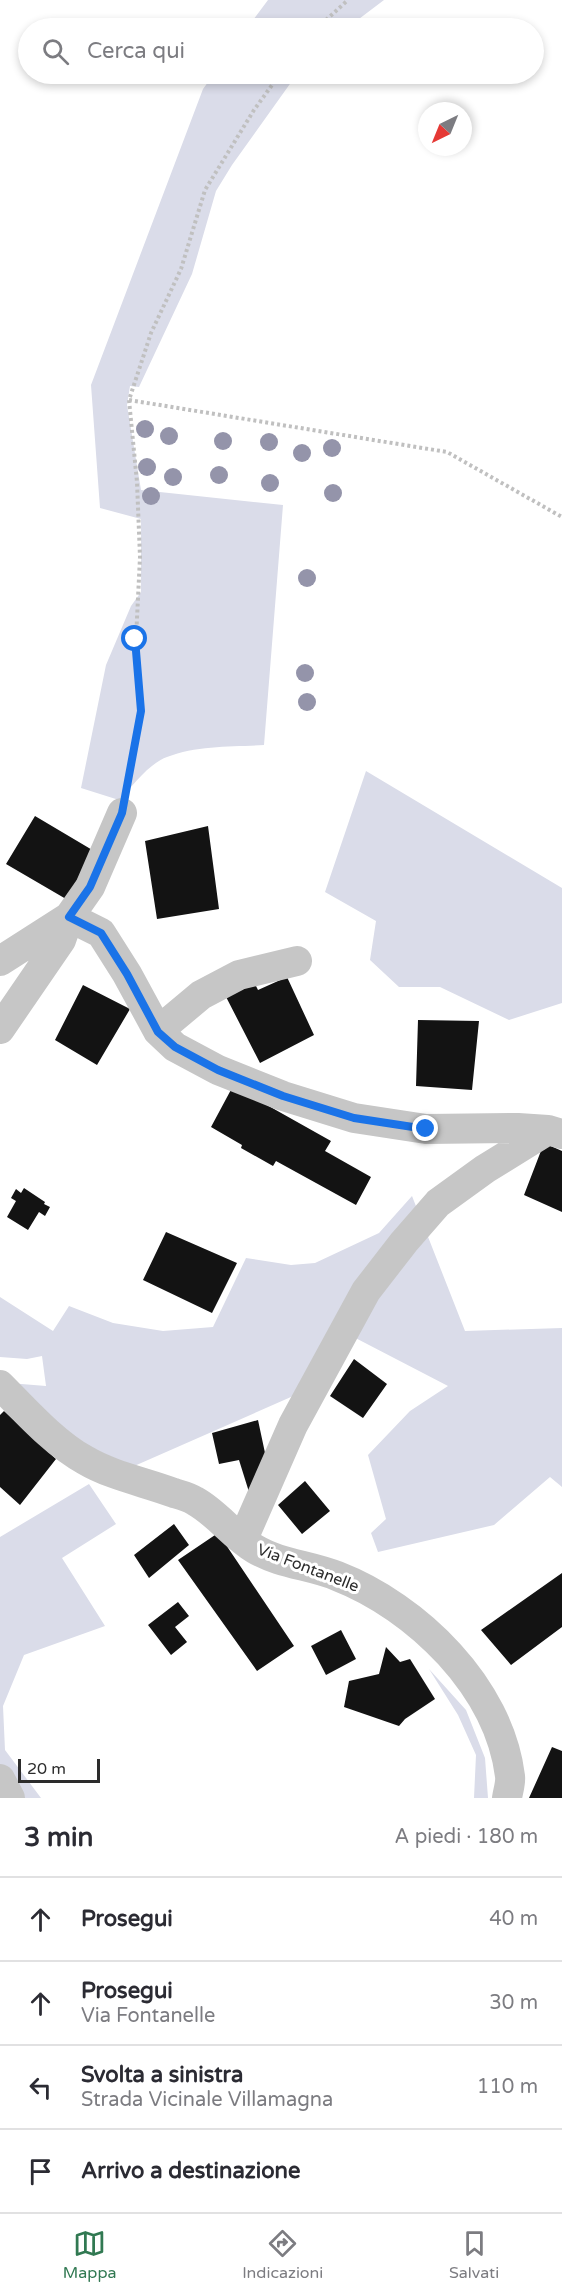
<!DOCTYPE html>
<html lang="it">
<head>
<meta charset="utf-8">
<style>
	:root { --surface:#fff; --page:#f7f7f7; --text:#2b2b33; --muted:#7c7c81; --line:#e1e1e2; --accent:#317952 }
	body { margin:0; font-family:"Varela Round",sans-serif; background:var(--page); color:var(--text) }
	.compass { position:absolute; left:418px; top:102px; width:54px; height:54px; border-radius:50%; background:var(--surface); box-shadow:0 3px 9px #0003; rotate:223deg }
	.scale { position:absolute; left:18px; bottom:15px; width:82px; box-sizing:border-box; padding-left:6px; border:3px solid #2c2c2c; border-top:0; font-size:16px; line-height:21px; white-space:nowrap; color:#2c2c2c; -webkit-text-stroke:4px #fff; paint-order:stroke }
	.stop { position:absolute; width:18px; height:18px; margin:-14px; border:4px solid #1a73e8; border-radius:50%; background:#fff }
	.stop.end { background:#1a73e8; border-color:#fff; box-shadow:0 2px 6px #0008 }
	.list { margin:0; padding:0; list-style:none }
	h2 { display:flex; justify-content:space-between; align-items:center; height:78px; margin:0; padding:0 24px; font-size:26px }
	h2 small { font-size:20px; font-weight:400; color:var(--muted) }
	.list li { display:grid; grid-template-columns:39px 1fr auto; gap:18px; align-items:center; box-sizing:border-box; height:84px; padding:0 24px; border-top:2px solid var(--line) }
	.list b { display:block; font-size:22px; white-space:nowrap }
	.list p { margin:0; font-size:20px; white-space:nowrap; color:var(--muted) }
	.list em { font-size:20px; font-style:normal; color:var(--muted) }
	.icon { flex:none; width:33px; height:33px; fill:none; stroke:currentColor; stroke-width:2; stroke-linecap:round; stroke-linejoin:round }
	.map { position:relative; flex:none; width:562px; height:1798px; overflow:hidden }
	.search { position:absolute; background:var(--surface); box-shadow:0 3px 9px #0003; left:18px; right:18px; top:18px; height:66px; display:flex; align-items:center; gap:15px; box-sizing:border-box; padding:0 21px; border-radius:33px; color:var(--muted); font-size:22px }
	.sheet { height:414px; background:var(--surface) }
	nav { display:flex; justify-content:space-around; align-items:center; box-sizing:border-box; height:84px; border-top:2px solid var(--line); background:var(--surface); font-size:16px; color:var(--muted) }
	nav a { display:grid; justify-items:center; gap:3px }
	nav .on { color:var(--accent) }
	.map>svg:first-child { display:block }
	.green { fill:#dadce9 }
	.building { fill:#131313 }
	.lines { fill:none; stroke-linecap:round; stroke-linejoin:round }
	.path { stroke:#c0c0c0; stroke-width:4; stroke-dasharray:3 3; stroke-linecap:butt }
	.minor { stroke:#c6c6c6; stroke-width:30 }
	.tree { fill:#9494aa }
	.route { stroke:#1a73e8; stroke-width:8 }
	.labels { text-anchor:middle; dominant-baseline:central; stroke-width:6; stroke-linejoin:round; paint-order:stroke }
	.street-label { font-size:16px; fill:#2c2c2c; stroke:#fff }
</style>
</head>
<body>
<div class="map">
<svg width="562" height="1798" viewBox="0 0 562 1798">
	<rect width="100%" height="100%" fill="#fff"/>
	<path class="green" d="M 268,0 L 384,0 L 347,28 L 247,28 Z
		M 214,74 L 297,74 L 232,165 L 216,191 L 192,274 L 139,387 L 130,386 L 127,405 L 141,490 L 283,505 L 264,745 C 233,747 197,745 167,757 C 148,764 133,786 119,800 L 81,788 L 106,665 L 131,606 L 141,592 L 141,519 L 100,508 L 91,385 L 203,89 Z
		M 366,771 L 562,888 L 562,1003 L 509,1020 L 440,987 L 399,987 L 370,960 L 376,921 L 325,892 Z
		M 412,1196 L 465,1331 L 562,1328 L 562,1487 L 550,1477 L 494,1525 L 378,1552 L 371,1533 L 386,1519 L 368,1455 L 410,1411 L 448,1386 L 342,1331 L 300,1393 L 132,1467 L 96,1457 L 9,1383 L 46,1386 L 42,1356 L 27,1359 L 0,1357 L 0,1297 L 53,1331 L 69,1306 L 113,1323 L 163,1331 L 213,1327 L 246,1258 L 291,1265 L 315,1263 L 379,1233 Z
		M 89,1484 L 116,1524 L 62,1558 L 105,1626 L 24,1655 L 3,1706 L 5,1750 L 41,1798 L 19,1798 L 0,1764 L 0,1537 Z
		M 429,1669 L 466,1710 L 485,1758 L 488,1798 L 474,1798 L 476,1755 L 458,1715 Z"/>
	<path class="building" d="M 35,816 L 94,851 L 66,899 L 6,864 Z
		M 208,826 L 219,909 L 157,919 L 145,841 Z
		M 287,977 L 314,1035 L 260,1063 L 223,991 L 252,978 L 258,990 Z
		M 83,985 L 130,1009 L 97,1065 L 55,1040 Z
		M 418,1020 L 479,1021 L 472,1090 L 416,1086 Z
		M 233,1086 L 331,1141 L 325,1151 L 371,1177 L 356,1205 L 276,1161 L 273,1166 L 241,1148 L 242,1145 L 211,1127 Z
		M 544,1143 L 562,1151 L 562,1212 L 524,1195 Z
		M 24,1188 L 45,1202 L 44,1204 L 50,1207 L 45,1216 L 39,1212 L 28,1230 L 7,1217 L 16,1201 L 11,1198 L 16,1189 L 21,1193 Z
		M 166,1232 L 237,1263 L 212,1313 L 143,1280 Z
		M 354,1359 L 387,1384 L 363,1418 L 330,1396 Z
		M 4,1411 L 56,1459 L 20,1505 L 0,1487 L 0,1415 Z
		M 258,1420 L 268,1467 L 249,1492 L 239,1460 L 219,1464 L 212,1433 Z
		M 305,1481 L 330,1511 L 302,1534 L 278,1505 Z
		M 174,1524 L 189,1545 L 149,1578 L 134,1555 Z
		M 218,1533 L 294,1646 L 257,1671 L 178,1560 Z
		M 562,1573 L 562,1627 L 511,1665 L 481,1630 Z
		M 178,1602 L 189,1616 L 175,1627 L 187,1642 L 171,1655 L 148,1625 Z
		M 341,1630 L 356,1659 L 326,1675 L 311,1646 Z
		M 386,1647 L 400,1662 L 410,1659 L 435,1699 L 405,1719 L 399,1726 L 344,1707 L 349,1681 L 379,1674 Z
		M 552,1747 L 562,1751 L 562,1798 L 529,1798 Z"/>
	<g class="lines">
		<path class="path" d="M 317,28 L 348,0
			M 129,400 L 447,452 L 562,517
			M 127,785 L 141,711 L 136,639 L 140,557 L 137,482 L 129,400 L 151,333 L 181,269 L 205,190 L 254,110 L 280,74"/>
		<path class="minor" d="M 69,917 L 101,933 L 127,974 L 158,1031 L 175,1047 L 218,1070 L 283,1096 L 354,1118 L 426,1129 L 518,1128 L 548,1130 L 562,1134
			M 0,961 L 69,917
			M 0,1029 L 61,940 L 69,917 L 90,887 L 122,813
			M 158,1031 L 201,995 L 239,975 L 297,961
			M 0,1385 C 25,1410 54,1443 85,1460 C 112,1476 145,1482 174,1493 C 181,1495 189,1497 195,1501 C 217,1513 233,1536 255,1549 C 280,1564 310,1565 337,1576 C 417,1607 499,1687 510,1776 C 511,1783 508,1791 507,1798
			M 243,1539 L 293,1425 L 366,1291 L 404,1242 L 438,1203 L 485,1169 L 548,1130
			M 0,1779 L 10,1798"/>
	</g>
	<g class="tree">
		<circle cx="145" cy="429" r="9"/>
		<circle cx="169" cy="436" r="9"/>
		<circle cx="223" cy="441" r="9"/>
		<circle cx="269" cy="442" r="9"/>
		<circle cx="332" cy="448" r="9"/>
		<circle cx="302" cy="453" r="9"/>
		<circle cx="147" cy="467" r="9"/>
		<circle cx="219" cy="475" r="9"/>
		<circle cx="173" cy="477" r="9"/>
		<circle cx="270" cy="483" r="9"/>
		<circle cx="333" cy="493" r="9"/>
		<circle cx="151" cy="496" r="9"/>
		<circle cx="307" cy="578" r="9"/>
		<circle cx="305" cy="673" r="9"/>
		<circle cx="307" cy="702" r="9"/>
	</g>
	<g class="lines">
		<path class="route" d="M 135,639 L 141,711 L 122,813 L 90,887 L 69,917 L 101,933 L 127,974 L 158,1032 L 175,1047 L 218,1070 L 283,1096 L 354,1118 L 426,1129"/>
	</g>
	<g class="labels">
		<g class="street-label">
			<text transform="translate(308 1568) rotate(21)">Via Fontanelle</text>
		</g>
	</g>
</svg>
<svg class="compass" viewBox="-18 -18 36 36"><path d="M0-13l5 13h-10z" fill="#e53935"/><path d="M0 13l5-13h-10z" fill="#7c7c81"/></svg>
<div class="scale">20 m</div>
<div class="stop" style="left:135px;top:639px"></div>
<div class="stop end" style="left:426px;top:1129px"></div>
<div class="search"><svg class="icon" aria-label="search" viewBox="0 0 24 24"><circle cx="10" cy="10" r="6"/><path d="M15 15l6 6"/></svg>Cerca qui</div>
</div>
<section class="sheet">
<h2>3 min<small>A piedi · 180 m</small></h2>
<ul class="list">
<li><svg class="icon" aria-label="ahead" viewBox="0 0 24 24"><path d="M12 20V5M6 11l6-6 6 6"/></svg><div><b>Prosegui</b></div><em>40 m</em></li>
<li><svg class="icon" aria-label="ahead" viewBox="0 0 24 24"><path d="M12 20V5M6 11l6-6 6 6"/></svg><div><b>Prosegui</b><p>Via Fontanelle</p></div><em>30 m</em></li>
<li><svg class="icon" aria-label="left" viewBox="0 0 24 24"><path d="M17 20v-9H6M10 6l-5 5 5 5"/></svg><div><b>Svolta a sinistra</b><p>Strada Vicinale Villamagna</p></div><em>110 m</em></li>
<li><svg class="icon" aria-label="arrive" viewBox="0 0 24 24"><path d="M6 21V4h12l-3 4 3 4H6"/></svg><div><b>Arrivo a destinazione</b></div></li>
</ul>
</section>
<nav>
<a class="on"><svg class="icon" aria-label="map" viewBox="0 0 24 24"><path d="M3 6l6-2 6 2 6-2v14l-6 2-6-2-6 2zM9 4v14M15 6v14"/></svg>Mappa</a>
<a><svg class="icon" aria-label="directions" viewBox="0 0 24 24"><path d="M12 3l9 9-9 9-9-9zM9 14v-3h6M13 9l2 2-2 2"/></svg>Indicazioni</a>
<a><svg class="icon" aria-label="saved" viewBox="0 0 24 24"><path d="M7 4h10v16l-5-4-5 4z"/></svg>Salvati</a>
</nav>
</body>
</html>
